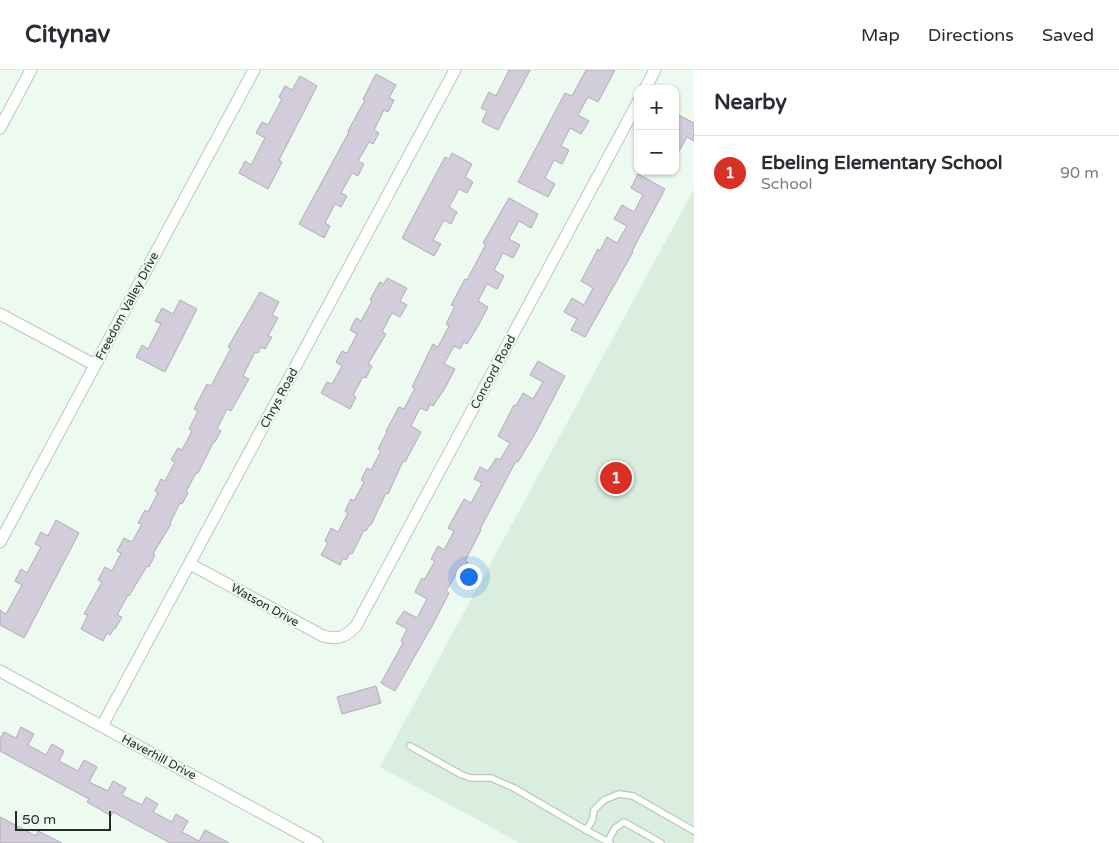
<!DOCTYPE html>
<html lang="en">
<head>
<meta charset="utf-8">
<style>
	:root { --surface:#fff; --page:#f7f7f7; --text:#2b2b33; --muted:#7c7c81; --line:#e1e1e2; --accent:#d93025 }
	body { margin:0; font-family:"Varela Round",sans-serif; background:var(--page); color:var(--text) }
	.controls { position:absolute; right:15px; top:15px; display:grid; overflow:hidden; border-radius:10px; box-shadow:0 1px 4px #0004 }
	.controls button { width:45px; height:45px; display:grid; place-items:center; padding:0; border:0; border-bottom:1px solid var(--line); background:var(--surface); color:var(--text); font:25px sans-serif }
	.scale { position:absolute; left:15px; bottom:12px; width:96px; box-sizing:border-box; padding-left:5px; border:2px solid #272c28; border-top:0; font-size:14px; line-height:18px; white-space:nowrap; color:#272c28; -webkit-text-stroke:4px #ecfaf0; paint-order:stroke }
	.you { position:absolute; left:468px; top:506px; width:18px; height:18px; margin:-12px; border:4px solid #fff; border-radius:50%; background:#1a73e8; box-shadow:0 0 0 8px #1a73e833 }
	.badge { display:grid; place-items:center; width:32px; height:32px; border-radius:50%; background:var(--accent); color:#fff; font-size:16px; font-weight:700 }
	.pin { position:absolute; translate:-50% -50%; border:2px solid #fff; box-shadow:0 1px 5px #0006 }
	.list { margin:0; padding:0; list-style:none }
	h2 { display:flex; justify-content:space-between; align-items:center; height:65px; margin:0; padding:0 20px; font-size:21px }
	h2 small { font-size:16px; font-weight:400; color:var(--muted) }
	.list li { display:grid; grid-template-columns:32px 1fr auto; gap:15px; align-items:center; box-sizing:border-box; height:75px; padding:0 20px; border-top:1px solid var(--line) }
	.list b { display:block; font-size:19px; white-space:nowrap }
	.list p { margin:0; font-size:16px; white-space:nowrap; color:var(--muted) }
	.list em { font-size:16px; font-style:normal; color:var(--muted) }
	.map { position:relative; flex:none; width:694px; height:773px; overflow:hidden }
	header { display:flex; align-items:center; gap:30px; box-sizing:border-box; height:70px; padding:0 25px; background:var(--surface); border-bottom:1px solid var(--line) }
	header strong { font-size:24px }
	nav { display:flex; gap:28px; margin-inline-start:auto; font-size:18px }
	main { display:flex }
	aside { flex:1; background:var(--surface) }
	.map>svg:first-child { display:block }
	.built { fill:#daeedf }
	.building { fill:#d3cddb; stroke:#b0abb8 }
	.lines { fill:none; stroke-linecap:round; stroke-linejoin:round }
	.lane-casing { stroke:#bac7bd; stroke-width:8 }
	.street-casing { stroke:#bac7bd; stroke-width:13 }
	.lane { stroke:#fff; stroke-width:5.5 }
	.street { stroke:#fff; stroke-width:11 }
	.labels { text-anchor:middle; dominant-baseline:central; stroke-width:4; stroke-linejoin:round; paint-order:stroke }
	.street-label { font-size:12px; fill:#272c28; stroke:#ecfaf0 }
</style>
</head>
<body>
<header>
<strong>Citynav</strong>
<nav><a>Map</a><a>Directions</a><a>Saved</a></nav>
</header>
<main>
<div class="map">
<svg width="694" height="773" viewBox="0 0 694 773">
	<rect width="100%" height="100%" fill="#ecfaf0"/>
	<path class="built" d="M 694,119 L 694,773 L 520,773 L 380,697 Z"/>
	<path class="building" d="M 509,0 L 530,0 L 498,60 L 482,52 L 487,41 L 481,38 L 489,22 L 496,26 Z
		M 586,0 L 615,0 L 598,32 L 588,27 L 578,45 L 589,51 L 581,64 L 570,58 L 561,76 L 569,80 L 562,94 L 554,90 L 545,108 L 555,114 L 548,127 L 518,112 L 565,23 L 572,26 Z
		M 376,4 L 396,15 L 389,28 L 394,30 L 388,42 L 384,40 L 374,60 L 379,63 L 373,74 L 369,72 L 358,91 L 364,94 L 358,106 L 352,103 L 341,123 L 347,126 L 341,137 L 335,134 L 325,153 L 330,156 L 324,168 L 299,154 L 349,62 L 348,61 L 365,30 L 363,29 Z
		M 300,6 L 317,16 L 279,90 L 282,92 L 268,119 L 239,103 L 245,91 L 251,95 L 265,68 L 256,63 L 262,52 L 268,55 L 282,29 L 279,27 L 285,16 L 292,20 Z
		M 675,43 L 694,53 L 694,71 L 687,67 L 675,88 Z
		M 452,83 L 472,94 L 465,107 L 473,112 L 467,123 L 459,119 L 449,137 L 457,142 L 451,154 L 444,150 L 433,170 L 441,174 L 434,186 L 402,168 L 445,87 L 449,89 Z
		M 638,104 L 665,119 L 632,181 L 633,182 L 585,267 L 571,260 L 577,249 L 564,242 L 572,228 L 584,235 L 593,218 L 581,211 L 598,179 L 600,181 L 607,167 L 617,173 L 627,156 L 614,149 L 622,135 L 634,142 L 643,125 L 631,118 Z
		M 509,128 L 538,144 L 531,158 L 519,151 L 509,169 L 520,175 L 513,188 L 503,183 L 494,200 L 504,206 L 497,219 L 487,214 L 478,231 L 488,237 L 478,256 L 467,274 L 464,272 L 460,279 L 454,276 L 444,294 L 455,299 L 445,318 L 433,336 L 430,334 L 427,341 L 420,338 L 411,356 L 421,362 L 411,381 L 405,392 L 403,391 L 388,424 L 386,423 L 371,455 L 370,454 L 366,461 L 364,460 L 352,484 L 350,483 L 346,490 L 343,488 L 340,495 L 321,485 L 328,473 L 325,471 L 331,458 L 338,462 L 348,443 L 345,441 L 351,429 L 354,431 L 364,412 L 361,410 L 367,398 L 371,400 L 381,381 L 378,379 L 387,362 L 386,361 L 399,337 L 404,339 L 415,318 L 412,317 L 433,274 L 438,277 L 449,256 L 446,254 L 455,236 L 451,235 L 465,209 L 467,210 L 486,174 L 483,173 Z
		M 387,208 L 407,218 L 400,231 L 407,235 L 400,247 L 392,243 L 382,262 L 386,264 L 368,294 L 372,296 L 366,308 L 363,307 L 353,325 L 356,327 L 350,339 L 321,323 L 327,312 L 332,314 L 342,296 L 336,292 L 342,281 L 347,283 L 357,264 L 350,260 L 356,248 L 361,251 L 372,231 L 370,230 L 376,219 L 380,212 L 384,214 Z
		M 260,222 L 279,232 L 272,245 L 278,248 L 268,266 L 272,267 L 265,279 L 261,277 L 258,283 L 255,282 L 243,306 L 249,309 L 231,341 L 227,339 L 217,359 L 221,361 L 215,372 L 214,371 L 198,403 L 196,403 L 186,422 L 188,423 L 182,434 L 180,433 L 170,453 L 171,454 L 153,484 L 155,485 L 149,497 L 147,496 L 129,526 L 128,525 L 117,545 L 122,547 L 115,559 L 114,558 L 110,565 L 107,563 L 103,571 L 81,559 L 88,545 L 84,544 L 102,512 L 98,510 L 105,497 L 112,501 L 121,483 L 117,481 L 124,468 L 132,472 L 142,454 L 138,453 L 145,440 L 148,442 L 158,423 L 155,421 L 161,409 L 165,411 L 175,392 L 171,390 L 178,378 L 182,380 L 192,361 L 189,359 L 198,341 L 194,339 L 207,314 L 211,316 L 231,278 L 228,277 Z
		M 180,230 L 197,239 L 165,302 L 136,287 L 142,275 L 148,279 L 161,254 L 155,251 L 162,238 L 173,244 Z
		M 538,291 L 565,306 L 536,362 L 518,392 L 516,391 L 480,459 L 481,460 L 465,491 L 468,492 L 461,505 L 457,503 L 446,521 L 449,523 L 432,556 L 395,621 L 381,613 L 403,573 L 401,571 L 407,559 L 396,553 L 404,541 L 417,548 L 427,529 L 415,522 L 422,508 L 424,510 L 435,491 L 431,489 L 438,476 L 444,480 L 454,461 L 448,458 L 464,429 L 471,433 L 482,413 L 474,409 L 480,397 L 488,401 L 496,388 L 500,390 L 510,373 L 498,366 L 514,335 L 516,336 L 523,323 L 533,329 L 543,312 L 530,305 Z
		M 56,450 L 79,463 L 24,568 L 0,555 L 0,540 L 6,544 L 22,515 L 15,511 L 21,499 L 27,503 L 41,477 L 35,474 L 41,462 L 48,466 Z
		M 376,616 L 381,633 L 342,644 L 337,627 Z
		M 21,657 L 34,664 L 28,675 L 46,685 L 52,674 L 64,681 L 59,691 L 78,701 L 84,690 L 97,697 L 89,712 L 108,721 L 113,711 L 126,718 L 122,725 L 142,735 L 146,727 L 158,734 L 153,742 L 172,752 L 176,744 L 188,751 L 182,762 L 199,771 L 205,760 L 229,773 L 170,773 L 113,742 L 111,746 L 87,732 L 89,729 L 0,681 L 0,669 L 4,662 L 16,668 Z
		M 0,747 L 36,766 L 38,761 L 62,773 L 0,773 Z"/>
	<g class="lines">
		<g class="lane-casing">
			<path id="lane" d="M 410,676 L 462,705 L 471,708 L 491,708 L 514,718 L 586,760
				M 608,771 L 615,758 L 624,752 L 661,773
				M 610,773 L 586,760 L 592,751 L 594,740 L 604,730 L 619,724 L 633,726 L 694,761"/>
		</g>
		<g class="street-casing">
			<path id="street" d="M 645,19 L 655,0
				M 0,58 L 31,0
				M 0,244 L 95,295
				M 0,472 L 254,0
				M 190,494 L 323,566 C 338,570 346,567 356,556 L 638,32
				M 0,601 L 317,773
				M 102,656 L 455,0"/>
		</g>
		<use href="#lane" class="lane"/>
		<use href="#street" class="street"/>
	</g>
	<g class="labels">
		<g class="street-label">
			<text transform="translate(127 236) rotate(-62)">Freedom Valley Drive</text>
			<text transform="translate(493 302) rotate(-62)">Concord Road</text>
			<text transform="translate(279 328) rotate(-62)">Chrys Road</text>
			<text transform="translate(265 535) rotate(29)">Watson Drive</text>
			<text transform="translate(159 687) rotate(28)">Haverhill Drive</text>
		</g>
	</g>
</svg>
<div class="controls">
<button>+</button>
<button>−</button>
</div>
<div class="scale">50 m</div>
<div class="you"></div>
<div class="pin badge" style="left:616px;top:408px">1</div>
</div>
<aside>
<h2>Nearby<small></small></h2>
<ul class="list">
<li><span class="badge">1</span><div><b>Ebeling Elementary School</b><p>School</p></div><em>90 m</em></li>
</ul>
</aside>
</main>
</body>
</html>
